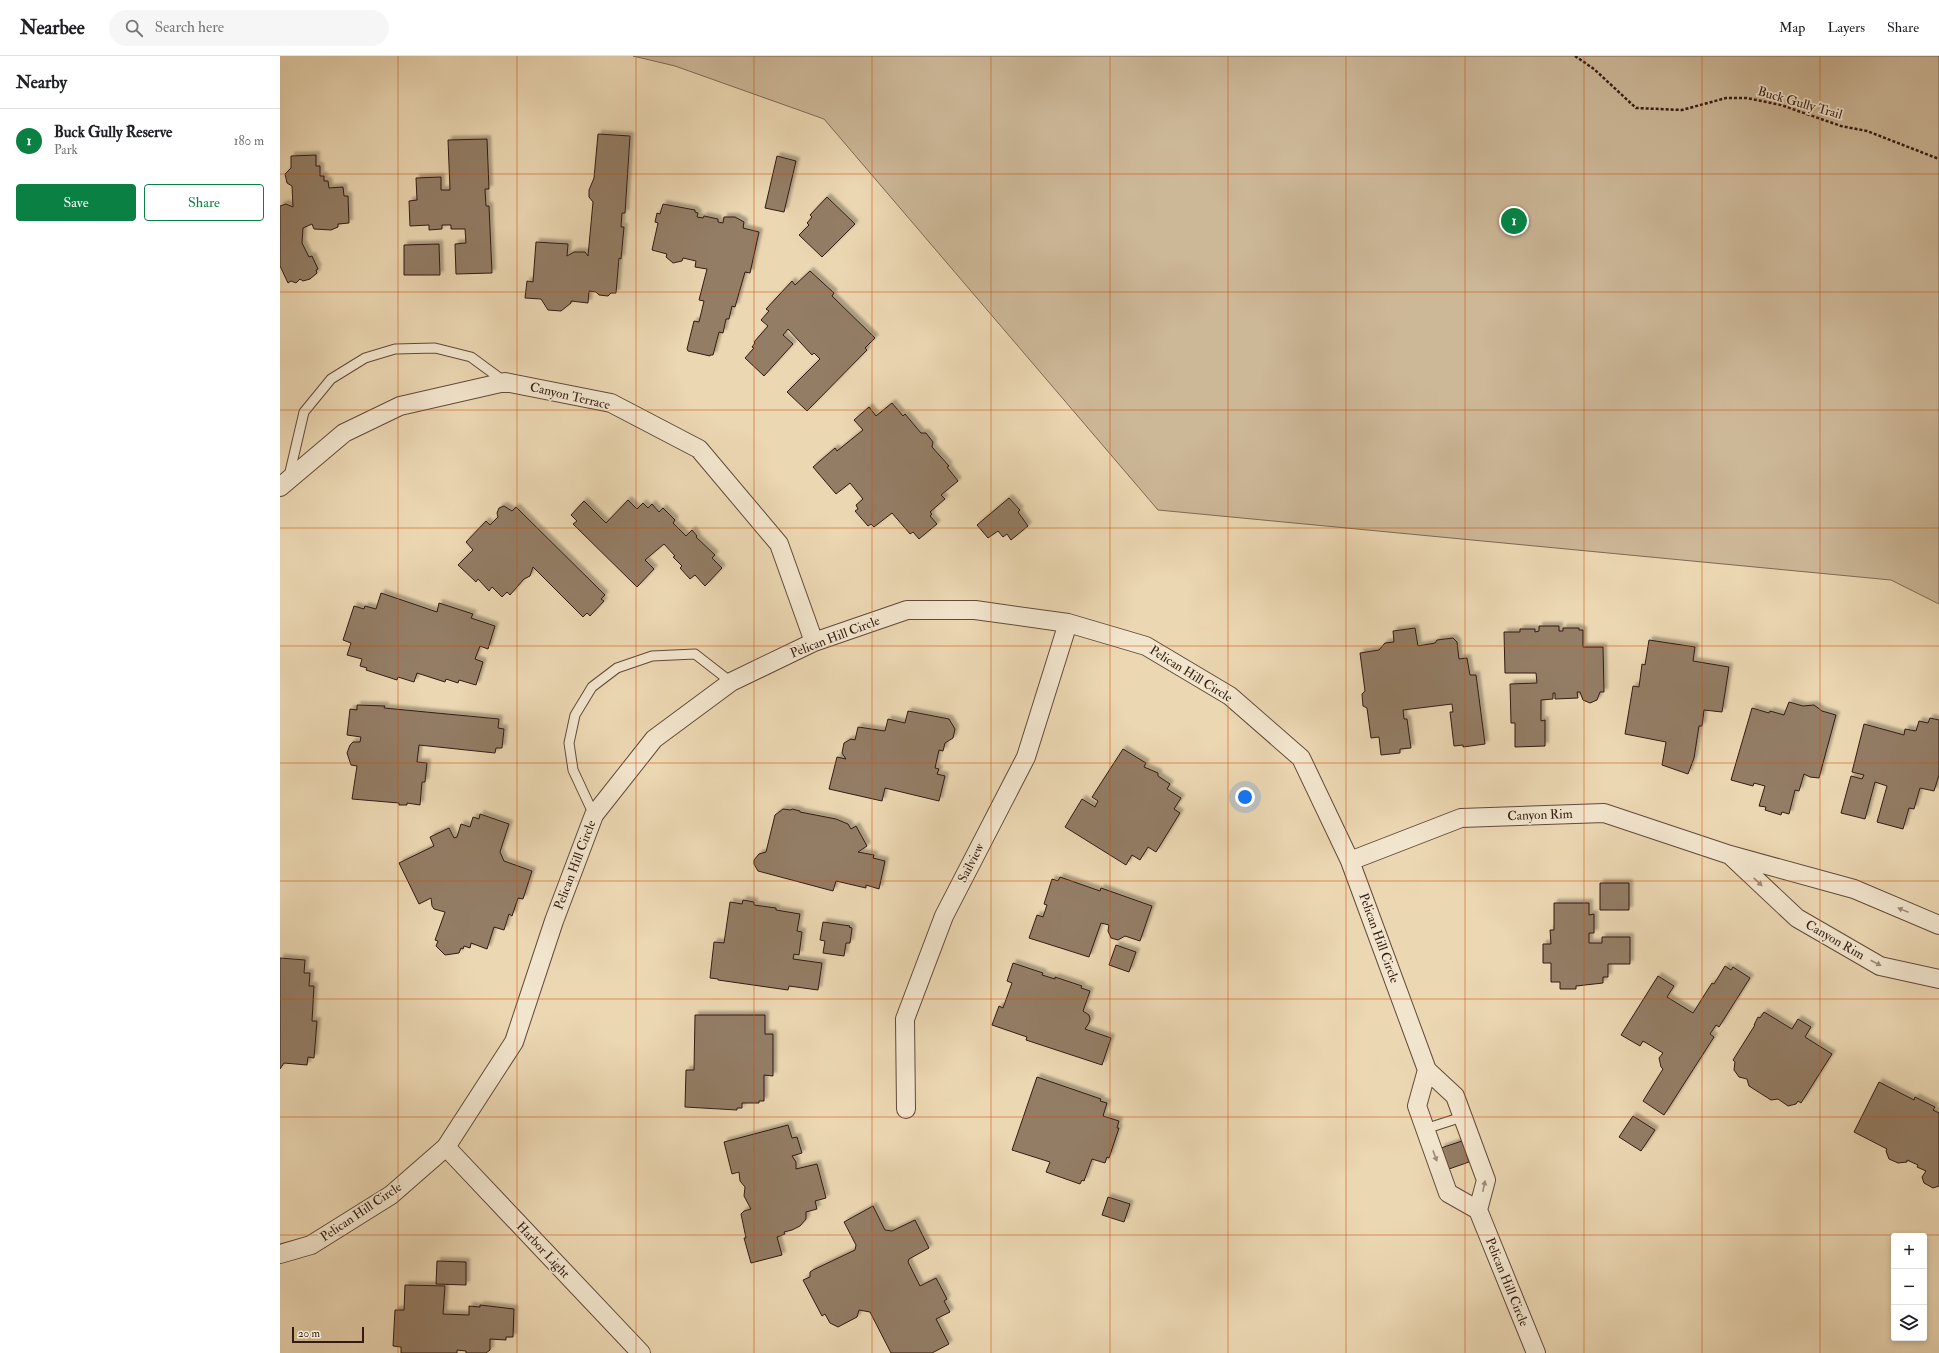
<!DOCTYPE html>
<html lang="en">
<head>
<meta charset="utf-8">
<style>
	:root { --surface:#fff; --page:#f6f6f6; --text:#202124; --muted:#757577; --line:#e0e0e0; --accent:#0b8043 }
	body { margin:0; font-family:"IM FELL Double Pica",serif; background:var(--page); color:var(--text) }
	.controls { position:absolute; right:12px; bottom:12px; display:grid; overflow:hidden; border-radius:4px; box-shadow:0 2px 6px #0003 }
	.controls button { width:36px; height:36px; display:grid; place-items:center; padding:0; border:0; border-bottom:1px solid var(--line); background:var(--surface); color:var(--text); font:20px sans-serif }
	.scale { position:absolute; left:12px; bottom:10px; width:72px; box-sizing:border-box; padding-left:4px; border:2px solid #331b12; border-top:0; font-size:11px; line-height:14px; white-space:nowrap; color:#331b12; -webkit-text-stroke:3px #f2e5cd; paint-order:stroke }
	.you { position:absolute; left:965px; top:741px; width:14px; height:14px; margin:-10px; border:3px solid #fff; border-radius:50%; background:#1a73e8; box-shadow:0 0 0 6px #1a73e833 }
	.badge { display:grid; place-items:center; width:26px; height:26px; border-radius:50%; background:var(--accent); color:#fff; font-size:13px; font-weight:700 }
	.pin { position:absolute; translate:-50% -50%; border:2px solid #fff; box-shadow:0 1px 4px #0006 }
	.list { margin:0; padding:0; list-style:none }
	h2 { display:flex; justify-content:space-between; align-items:center; height:52px; margin:0; padding:0 16px; font-size:17px }
	h2 small { font-size:13px; font-weight:400; color:var(--muted) }
	.list li { display:grid; grid-template-columns:26px 1fr auto; gap:12px; align-items:center; box-sizing:border-box; height:64px; padding:0 16px; border-top:1px solid var(--line) }
	.list b { display:block; font-size:15px; white-space:nowrap }
	.list p { margin:0; font-size:13px; white-space:nowrap; color:var(--muted) }
	.list em { font-size:13px; font-style:normal; color:var(--muted) }
	.actions { display:flex; gap:8px; padding:12px 16px }
	.actions a { flex:1; padding:9px 0; border:1px solid var(--accent); border-radius:4px; text-align:center; font-size:14px; color:var(--accent) }
	.actions .main { background:var(--accent); color:#fff }
	.icon { flex:none; width:22px; height:22px; fill:none; stroke:currentColor; stroke-width:2; stroke-linecap:round; stroke-linejoin:round }
	.map { position:relative; flex:none; width:1659px; height:1297px; overflow:hidden }
	header { display:flex; align-items:center; gap:24px; box-sizing:border-box; height:56px; padding:0 20px; background:var(--surface); border-bottom:1px solid var(--line) }
	header strong { font-size:19px }
	nav { display:flex; gap:22px; margin-inline-start:auto; font-size:14px }
	.search { width:280px; height:36px; background:var(--page); display:flex; align-items:center; gap:10px; box-sizing:border-box; padding:0 14px; border-radius:22px; color:var(--muted); font-size:15px }
	main { display:flex }
	aside { flex:1; background:var(--surface) }
	.map>svg:first-child { display:block }
	.green { fill:#ccb797; stroke:#806954 }
	.building { fill:#937d65; stroke:#331b12; filter:url(#shadow) }
	.lines { fill:none; stroke-linecap:round; stroke-linejoin:round }
	.lane-casing { stroke:#614a3a; stroke-width:11 }
	.street-casing { stroke:#614a3a; stroke-width:20 }
	.path { stroke:#331b12; stroke-width:2.5; stroke-dasharray:3 2; stroke-linecap:butt }
	.lane { stroke:#f2e5cd; stroke-width:9 }
	.street { stroke:#f2e5cd; stroke-width:18 }
	.oneway { fill:#9c8a79 }
	.grid { fill:none; stroke:#cd500d; stroke-width:1; stroke-opacity:0.55 }
	.labels { text-anchor:middle; dominant-baseline:central; stroke-width:3.5; stroke-linejoin:round; paint-order:stroke }
	.street-label { font-size:13px; fill:#331b12; stroke:#f2e5cd }
</style>
</head>
<body>
<header>
<strong>Nearbee</strong>
<div class="search"><svg class="icon" aria-label="search" viewBox="0 0 24 24"><circle cx="10" cy="10" r="6"/><path d="M15 15l6 6"/></svg>Search here</div>
<nav><a>Map</a><a>Layers</a><a>Share</a></nav>
</header>
<main>
<aside>
<h2>Nearby<small></small></h2>
<ul class="list">
<li><span class="badge">1</span><div><b>Buck Gully Reserve</b><p>Park</p></div><em>180 m</em></li>
</ul>
<div class="actions"><a class="main">Save</a><a>Share</a></div>
</aside>
<div class="map">
<svg width="1659" height="1297" viewBox="0 0 1659 1297">
	<defs>
		<filter id="shadow"><feDropShadow dx="3.5" dy="-3.5" stdDeviation="1" flood-color="#0004"/></filter>
	</defs>
	<rect width="100%" height="100%" fill="#ebd7b2"/>
	<filter id="stains"><feTurbulence type="fractalNoise" baseFrequency=".005" numOctaves="4"/><feColorMatrix values="0 0 0 0 .2 0 0 0 0 .09 0 0 0 0 .02 0 0 0 .5 -.17"/></filter>
	<radialGradient id="worn" r=".72"><stop offset=".6" stop-color="#630" stop-opacity="0"/><stop offset="1" stop-color="#630" stop-opacity=".3"/></radialGradient>
	<path class="green" d="M 353,0 L 1659,0 L 1659,548 L 1611,524 L 878,454 L 544,63 L 395,10 Z"/>
	<path class="building" d="M 318,78 L 350,80 L 345,157 L 342,157 L 341,171 L 344,171 L 341,203 L 339,202 L 336,237 L 331,237 L 328,240 L 319,239 L 316,236 L 309,235 L 308,247 L 291,245 L 291,247 L 281,255 L 268,254 L 261,243 L 245,242 L 247,225 L 253,226 L 256,186 L 288,188 L 287,200 L 294,196 L 305,196 L 308,200 L 313,146 L 309,141 L 309,134 L 314,122 Z
		M 207,83 L 209,133 L 205,133 L 206,150 L 209,150 L 212,217 L 176,218 L 175,188 L 186,187 L 185,173 L 171,173 L 171,169 L 162,169 L 162,173 L 149,174 L 149,169 L 130,170 L 129,145 L 137,144 L 136,122 L 161,121 L 161,134 L 170,134 L 168,84 Z
		M 36,99 L 36,110 L 40,110 L 40,120 L 44,120 L 44,125 L 48,125 L 49,132 L 63,131 L 64,140 L 68,140 L 69,167 L 58,168 L 58,171 L 51,174 L 34,173 L 32,168 L 23,172 L 22,187 L 29,201 L 32,200 L 38,213 L 36,214 L 37,217 L 30,223 L 23,225 L 20,223 L 16,227 L 11,225 L 8,227 L 0,210 L 0,150 L 6,148 L 13,151 L 12,130 L 7,127 L 5,118 L 11,112 L 11,100 Z
		M 497,100 L 516,105 L 504,156 L 485,152 Z
		M 547,141 L 575,168 L 542,201 L 519,179 L 529,169 L 527,167 L 532,161 L 530,159 Z
		M 383,148 L 415,154 L 415,156 L 418,157 L 417,161 L 423,162 L 424,160 L 438,163 L 438,166 L 443,167 L 444,161 L 455,161 L 464,166 L 463,172 L 479,176 L 470,217 L 465,216 L 455,251 L 452,250 L 449,263 L 446,263 L 443,277 L 439,276 L 433,299 L 430,299 L 430,300 L 408,295 L 407,293 L 414,265 L 419,266 L 424,245 L 419,244 L 427,213 L 415,211 L 416,205 L 403,202 L 402,205 L 393,207 L 386,201 L 387,198 L 372,194 L 378,167 L 375,166 L 377,157 L 380,158 Z
		M 159,188 L 160,219 L 124,219 L 124,189 Z
		M 530,215 L 554,237 L 552,240 L 595,282 L 585,292 L 587,294 L 527,355 L 507,336 L 540,303 L 534,297 L 532,299 L 508,273 L 503,279 L 513,288 L 484,320 L 465,302 L 474,292 L 472,291 L 475,287 L 474,286 L 488,270 L 481,264 L 489,255 L 486,253 L 512,225 L 515,229 Z
		M 612,347 L 623,360 L 625,358 L 641,377 L 646,377 L 653,386 L 652,391 L 669,410 L 667,411 L 678,425 L 661,439 L 665,443 L 650,456 L 652,458 L 650,460 L 657,468 L 639,483 L 633,476 L 630,478 L 612,457 L 594,471 L 591,468 L 588,470 L 575,455 L 578,453 L 576,449 L 583,443 L 570,427 L 556,438 L 533,411 L 555,392 L 557,395 L 583,374 L 574,364 L 589,351 L 596,360 Z
		M 729,442 L 740,454 L 738,456 L 748,470 L 731,484 L 727,478 L 723,481 L 718,475 L 708,482 L 697,469 Z
		M 348,444 L 357,453 L 363,447 L 368,452 L 372,448 L 379,456 L 383,452 L 395,464 L 393,467 L 406,480 L 412,474 L 417,480 L 416,481 L 435,499 L 432,502 L 442,512 L 425,530 L 415,519 L 410,523 L 400,512 L 402,510 L 393,501 L 395,500 L 384,488 L 365,504 L 374,513 L 357,531 L 293,468 L 297,465 L 291,459 L 304,445 L 326,467 Z
		M 224,450 L 232,455 L 236,451 L 325,539 L 321,543 L 324,545 L 310,560 L 307,557 L 303,561 L 253,511 L 250,520 L 244,523 L 230,539 L 227,536 L 222,541 L 212,531 L 209,535 L 198,523 L 196,526 L 178,509 L 193,494 L 186,486 L 206,465 L 210,469 L 218,461 L 217,457 L 219,452 Z
		M 101,537 L 157,556 L 159,547 L 193,558 L 191,562 L 215,570 L 208,593 L 200,590 L 195,603 L 203,606 L 196,629 L 179,624 L 178,627 L 166,623 L 165,626 L 137,617 L 134,626 L 118,621 L 117,624 L 86,614 L 87,612 L 80,610 L 82,603 L 67,599 L 71,587 L 63,584 L 74,550 L 84,553 L 85,550 L 96,553 Z
		M 1259,570 L 1279,570 L 1279,575 L 1283,575 L 1283,572 L 1299,572 L 1299,574 L 1303,574 L 1303,591 L 1323,591 L 1324,636 L 1320,636 L 1317,644 L 1310,647 L 1303,644 L 1300,636 L 1297,636 L 1298,642 L 1275,643 L 1275,637 L 1273,637 L 1273,643 L 1261,644 L 1261,665 L 1265,664 L 1265,690 L 1235,691 L 1235,667 L 1231,667 L 1230,628 L 1257,627 L 1256,617 L 1225,617 L 1224,576 L 1240,576 L 1240,573 L 1255,573 L 1255,576 L 1259,575 Z
		M 1135,572 L 1138,590 L 1155,587 L 1157,584 L 1173,582 L 1177,586 L 1179,603 L 1187,602 L 1190,619 L 1196,619 L 1205,688 L 1183,691 L 1183,689 L 1174,690 L 1170,656 L 1173,656 L 1172,648 L 1123,654 L 1124,663 L 1127,663 L 1131,692 L 1120,693 L 1120,697 L 1101,699 L 1099,681 L 1091,682 L 1087,652 L 1083,650 L 1082,638 L 1085,635 L 1080,597 L 1099,594 L 1105,587 L 1114,586 L 1113,575 Z
		M 1369,584 L 1415,591 L 1413,605 L 1449,611 L 1442,656 L 1424,654 L 1422,670 L 1419,670 L 1414,702 L 1408,718 L 1382,709 L 1386,686 L 1345,678 L 1353,630 L 1359,631 L 1362,608 L 1365,609 Z
		M 1509,646 L 1523,650 L 1534,649 L 1542,655 L 1556,659 L 1539,722 L 1530,721 L 1524,718 L 1519,735 L 1515,734 L 1509,758 L 1502,756 L 1501,759 L 1485,754 L 1486,751 L 1479,750 L 1485,730 L 1474,727 L 1473,730 L 1451,724 L 1472,652 L 1489,657 L 1490,655 L 1504,659 Z
		M 77,649 L 105,650 L 104,652 L 219,663 L 218,672 L 224,673 L 222,692 L 216,692 L 215,697 L 139,689 L 137,706 L 147,707 L 145,726 L 142,726 L 140,749 L 127,747 L 127,749 L 119,749 L 119,747 L 72,743 L 77,710 L 71,709 L 67,697 L 70,689 L 73,686 L 80,686 L 81,681 L 67,679 L 70,653 L 77,654 Z
		M 628,655 L 669,663 L 675,673 L 673,682 L 665,687 L 663,695 L 659,694 L 655,712 L 659,713 L 657,718 L 665,720 L 659,745 L 605,732 L 602,745 L 549,733 L 557,701 L 566,703 L 562,697 L 564,687 L 571,683 L 575,684 L 578,671 L 605,675 L 608,663 L 625,667 Z
		M 1650,662 L 1659,664 L 1659,719 L 1654,735 L 1640,732 L 1634,753 L 1629,752 L 1623,773 L 1597,766 L 1607,730 L 1595,726 L 1585,763 L 1561,757 L 1571,720 L 1582,723 L 1584,719 L 1572,716 L 1584,668 L 1624,679 L 1625,673 L 1636,675 L 1639,665 L 1648,667 Z
		M 843,693 L 866,707 L 864,711 L 878,717 L 878,720 L 890,728 L 887,733 L 901,742 L 894,753 L 900,757 L 876,796 L 868,791 L 860,804 L 852,799 L 846,809 L 785,771 L 802,743 L 815,751 L 818,745 L 812,741 Z
		M 503,753 L 511,754 L 512,753 L 520,755 L 520,756 L 556,763 L 568,768 L 571,773 L 576,770 L 587,790 L 578,796 L 594,799 L 593,802 L 605,805 L 599,833 L 586,829 L 586,832 L 556,825 L 553,835 L 478,815 L 474,808 L 474,804 L 479,798 L 486,796 L 495,759 Z
		M 200,758 L 229,768 L 220,796 L 224,805 L 252,815 L 243,843 L 238,842 L 232,860 L 229,858 L 224,874 L 214,871 L 207,893 L 191,887 L 190,892 L 184,890 L 183,893 L 181,892 L 179,897 L 165,899 L 156,890 L 158,885 L 155,884 L 165,856 L 154,853 L 152,850 L 151,842 L 139,848 L 119,807 L 154,790 L 150,781 L 169,772 L 174,782 L 177,781 L 181,768 L 190,771 L 193,761 L 199,763 Z
		M 780,821 L 820,835 L 821,832 L 872,850 L 860,885 L 845,880 L 838,884 L 831,882 L 828,875 L 829,869 L 821,867 L 809,901 L 749,882 L 757,859 L 763,861 L 767,849 L 764,848 L 772,823 L 778,825 Z
		M 1320,827 L 1349,827 L 1349,854 L 1320,854 Z
		M 463,844 L 474,846 L 474,849 L 496,852 L 496,854 L 520,858 L 517,875 L 522,876 L 519,899 L 514,898 L 513,903 L 542,907 L 538,934 L 509,930 L 508,934 L 438,924 L 438,923 L 430,922 L 434,886 L 444,887 L 450,846 L 462,848 Z
		M 1274,847 L 1309,847 L 1309,859 L 1314,858 L 1314,877 L 1309,877 L 1309,887 L 1322,887 L 1322,881 L 1350,881 L 1350,908 L 1328,908 L 1328,921 L 1323,921 L 1323,927 L 1296,930 L 1296,933 L 1280,933 L 1280,926 L 1271,926 L 1271,907 L 1263,907 L 1263,888 L 1271,888 L 1270,874 L 1274,874 Z
		M 543,866 L 570,870 L 569,871 L 572,872 L 570,887 L 566,887 L 564,900 L 543,897 L 545,885 L 540,884 Z
		M 836,889 L 856,896 L 849,916 L 829,909 Z
		M 0,902 L 25,904 L 24,917 L 30,917 L 29,930 L 34,930 L 32,965 L 37,965 L 34,1002 L 28,1001 L 27,1009 L 4,1007 L 0,1013 Z
		M 733,907 L 763,917 L 762,919 L 775,923 L 775,921 L 802,930 L 801,932 L 810,935 L 803,955 L 809,959 L 810,963 L 809,967 L 805,973 L 831,982 L 822,1009 L 746,984 L 747,981 L 712,969 L 719,950 L 723,952 L 732,927 L 727,925 Z
		M 1445,910 L 1451,914 L 1453,911 L 1470,922 L 1439,971 L 1436,969 L 1430,978 L 1434,981 L 1384,1059 L 1363,1045 L 1383,1013 L 1381,1011 L 1379,1002 L 1383,997 L 1363,985 L 1360,990 L 1341,979 L 1378,920 L 1394,930 L 1387,941 L 1413,957 L 1432,927 L 1434,928 Z
		M 1484,956 L 1512,973 L 1518,963 L 1531,971 L 1525,981 L 1552,998 L 1521,1047 L 1518,1045 L 1516,1048 L 1508,1050 L 1498,1043 L 1491,1044 L 1469,1030 L 1467,1023 L 1459,1021 L 1454,1014 L 1455,1006 L 1453,1004 L 1475,969 L 1474,969 L 1478,961 L 1480,962 Z
		M 415,959 L 485,959 L 485,978 L 493,978 L 493,1020 L 484,1019 L 484,1045 L 479,1045 L 479,1047 L 462,1047 L 462,1052 L 457,1052 L 457,1054 L 405,1051 L 406,1014 L 414,1014 Z
		M 757,1021 L 821,1043 L 820,1045 L 827,1047 L 823,1060 L 839,1065 L 837,1072 L 839,1072 L 829,1102 L 827,1101 L 825,1107 L 812,1103 L 804,1125 L 802,1124 L 800,1128 L 766,1116 L 770,1106 L 732,1094 Z
		M 1599,1026 L 1634,1044 L 1635,1041 L 1655,1051 L 1653,1054 L 1659,1057 L 1659,1130 L 1653,1132 L 1644,1127 L 1642,1121 L 1646,1115 L 1637,1111 L 1638,1109 L 1627,1104 L 1627,1106 L 1618,1107 L 1609,1103 L 1606,1095 L 1607,1093 L 1574,1076 Z
		M 1353,1060 L 1375,1074 L 1361,1095 L 1339,1081 Z
		M 508,1069 L 512,1082 L 517,1081 L 522,1097 L 512,1100 L 516,1106 L 516,1113 L 537,1108 L 546,1142 L 535,1145 L 537,1153 L 526,1156 L 526,1163 L 520,1170 L 512,1174 L 504,1176 L 505,1178 L 497,1181 L 502,1199 L 471,1207 L 464,1182 L 466,1182 L 461,1158 L 464,1155 L 471,1153 L 464,1140 L 465,1131 L 460,1125 L 459,1116 L 452,1118 L 444,1086 Z
		M 1182,1085 L 1189,1106 L 1169,1113 L 1161,1092 Z
		M 828,1141 L 850,1148 L 844,1166 L 822,1159 Z
		M 593,1150 L 605,1174 L 612,1175 L 635,1164 L 649,1192 L 629,1203 L 628,1206 L 640,1230 L 656,1222 L 667,1243 L 664,1245 L 670,1256 L 656,1263 L 669,1288 L 652,1297 L 611,1297 L 590,1256 L 579,1254 L 577,1261 L 558,1271 L 550,1267 L 545,1258 L 542,1260 L 523,1224 L 530,1221 L 530,1216 L 533,1214 L 575,1194 L 576,1189 L 564,1166 Z
		M 157,1205 L 186,1206 L 186,1229 L 156,1228 Z
		M 125,1229 L 165,1230 L 163,1258 L 189,1259 L 189,1250 L 200,1251 L 200,1249 L 234,1253 L 233,1281 L 226,1281 L 226,1284 L 210,1283 L 210,1294 L 206,1297 L 186,1297 L 186,1295 L 177,1294 L 177,1297 L 121,1297 L 121,1291 L 113,1290 L 115,1254 L 124,1254 Z"/>
	<g class="lines">
		<g class="lane-casing">
			<path id="lane" d="M 9,420 L 24,356 L 51,323 L 85,302 L 115,293 L 155,292 L 191,301 L 225,326
				M 314,759 L 293,714 L 289,687 L 295,659 L 312,631 L 337,612 L 372,600 L 415,598 L 451,626
				M 1145,1073 L 1182,1061"/>
		</g>
		<g class="street-casing">
			<path id="street" d="M 0,431 L 64,377 L 120,350 L 225,326 L 331,347 L 419,393 L 499,488 L 534,586
				M 1452,801 L 1517,862 L 1600,910 L 1659,923
				M 1070,805 L 1181,762 L 1324,757 L 1450,799 L 1574,833 L 1659,869
				M 1147,1014 L 1175,1040 L 1206,1124 L 1198,1154 L 1256,1297
				M 626,1053 L 625,963 L 664,860 L 746,701 L 788,567
				M 166,1091 L 361,1297
				M 0,1198 L 31,1189 L 111,1139 L 166,1091 L 234,986 L 274,865 L 314,759 L 374,683 L 451,626 L 534,586 L 627,554 L 695,554 L 788,567 L 866,590 L 950,640 L 1021,702 L 1070,805 L 1147,1014 L 1137,1050 L 1168,1137 L 1198,1154"/>
		</g>
		<path class="path" d="M 1295,0 L 1314,13 L 1356,52 L 1402,54 L 1446,42 L 1467,42 L 1501,49 L 1561,70 L 1587,75 L 1659,103"/>
		<use href="#lane" class="lane"/>
		<use href="#street" class="street"/>
	</g>
	<defs><path id="oneway-solid" d="M-6-.8H1V-3.2L6.5 0L1 3.2V.8H-6Z"/></defs>
	<g class="oneway">
		<use href="#oneway-solid" transform="translate(1478 826) rotate(43)"/>
		<use href="#oneway-solid" transform="translate(1623 854) rotate(-158)"/>
		<use href="#oneway-solid" transform="translate(1596 907) rotate(27)"/>
		<use href="#oneway-solid" transform="translate(1155 1100) rotate(70)"/>
		<use href="#oneway-solid" transform="translate(1204 1130) rotate(-78)"/>
	</g>
	<path class="grid" d="M 118,0 L 118,1297M 237,0 L 237,1297M 356,0 L 356,1297M 474,0 L 474,1297M 592,0 L 592,1297M 711,0 L 711,1297M 830,0 L 830,1297M 948,0 L 948,1297M 1066,0 L 1066,1297M 1185,0 L 1185,1297M 1304,0 L 1304,1297M 1422,0 L 1422,1297M 1540,0 L 1540,1297M 0,118 L 1659,118M 0,236 L 1659,236M 0,354 L 1659,354M 0,472 L 1659,472M 0,590 L 1659,590M 0,707 L 1659,707M 0,825 L 1659,825M 0,943 L 1659,943M 0,1061 L 1659,1061M 0,1179 L 1659,1179"/>
	<g class="labels">
		<g class="street-label">
			<text transform="translate(1520 47) rotate(16)">Buck Gully Trail</text>
			<text transform="translate(290 340) rotate(13)">Canyon Terrace</text>
			<text transform="translate(555 581) rotate(-21)">Pelican Hill Circle</text>
			<text transform="translate(911 618) rotate(32)">Pelican Hill Circle</text>
			<text transform="translate(1260 759) rotate(-2)">Canyon Rim</text>
			<text transform="translate(691 807) rotate(-63)">Sailview</text>
			<text transform="translate(295 809) rotate(-69)">Pelican Hill Circle</text>
			<text transform="translate(1099 882) rotate(70)">Pelican Hill Circle</text>
			<text transform="translate(1555 884) rotate(30)">Canyon Rim</text>
			<text transform="translate(81 1156) rotate(-34)">Pelican Hill Circle</text>
			<text transform="translate(263 1194) rotate(47)">Harbor Light</text>
			<text transform="translate(1227 1226) rotate(68)">Pelican Hill Circle</text>
		</g>
	</g>
	<rect width="100%" height="100%" filter="url(#stains)"/>
	<rect width="100%" height="100%" fill="url(#worn)"/>
</svg>
<div class="controls">
<button>+</button>
<button>−</button>
<button><svg class="icon" aria-label="layers" viewBox="0 0 24 24"><path d="M12 4l9 5-9 5-9-5zM3 14l9 5 9-5"/></svg></button>
</div>
<div class="scale">20 m</div>
<div class="you"></div>
<div class="pin badge" style="left:1234px;top:165px">1</div>
</div>
</main>
</body>
</html>
